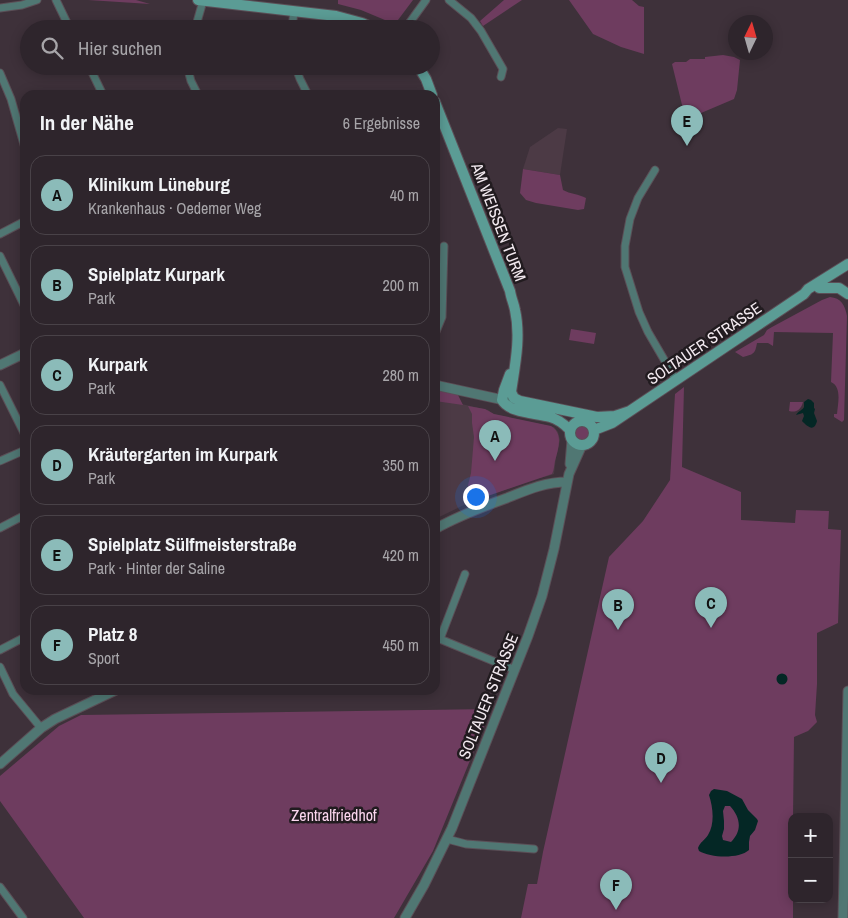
<!DOCTYPE html>
<html lang="de">
<head>
<meta charset="utf-8">
<style>
	:root { --surface:#2e252c; --page:#3a3138; --text:#f1f3f6; --muted:#a7a5a9; --line:#494248; --accent:#8bbbb9 }
	body { margin:0; font-family:"Archivo Narrow",sans-serif; background:var(--page); color:var(--text) }
	.controls { position:absolute; right:15px; bottom:15px; display:grid; overflow:hidden; border-radius:10px; box-shadow:0 2px 12px #0003 }
	.controls button { width:45px; height:45px; display:grid; place-items:center; padding:0; border:0; border-bottom:1px solid var(--line); background:var(--surface); color:var(--text); font:25px sans-serif }
	.compass { position:absolute; left:728px; top:15px; width:45px; height:45px; border-radius:50%; background:var(--surface); box-shadow:0 2px 12px #0003; rotate:5deg }
	.you { position:absolute; left:475px; top:496px; width:18px; height:18px; margin:-12px; border:4px solid #fff; border-radius:50%; background:#1a73e8; box-shadow:0 0 0 8px #1a73e833 }
	.badge { display:grid; place-items:center; width:32px; height:32px; border-radius:50%; background:var(--accent); color:#111; font-size:16px; font-weight:700 }
	.pin { position:absolute; translate:-50% -41px; filter:drop-shadow(0 1px 2px #0008) }
	.pin::after { content:''; position:absolute; top:26px; width:18px; height:15px; background:inherit; clip-path:polygon(0 0,100% 0,50% 100%) }
	.list { margin:0; padding:0; list-style:none }
	h2 { display:flex; justify-content:space-between; align-items:center; height:65px; margin:0; padding:0 20px; font-size:21px }
	h2 small { font-size:16px; font-weight:400; color:var(--muted) }
	.list li { display:grid; grid-template-columns:32px 1fr auto; gap:15px; align-items:center; box-sizing:border-box; height:80px; margin:0 10px 10px; padding:0 10px; border:1px solid var(--line); border-radius:15px }
	.list b { display:block; font-size:19px; white-space:nowrap }
	.list p { margin:0; font-size:16px; white-space:nowrap; color:var(--muted) }
	.list em { font-size:16px; font-style:normal; color:var(--muted) }
	.icon { flex:none; width:28px; height:28px; fill:none; stroke:currentColor; stroke-width:2; stroke-linecap:round; stroke-linejoin:round }
	.map { position:relative; flex:none; width:848px; height:918px; overflow:hidden }
	.search { position:absolute; background:var(--surface); box-shadow:0 2px 12px #0003; left:20px; top:20px; width:420px; height:55px; display:flex; align-items:center; gap:12px; box-sizing:border-box; padding:0 18px; border-radius:28px; color:var(--muted); font-size:19px }
	.panel { position:absolute; background:var(--surface); box-shadow:0 2px 12px #0003; left:20px; top:90px; width:420px; height:605px; border-radius:15px }
	.map>svg:first-child { display:block }
	.built { fill:#4c3a45 }
	.green { fill:#6e3c5f }
	.water { fill:#042725; fill-rule:evenodd }
	.lines { fill:none; stroke-linecap:round; stroke-linejoin:round }
	.minor-casing { stroke:#5b4f57; stroke-width:9 }
	.tertiary-casing { stroke:#5b4f57; stroke-width:11 }
	.secondary-casing { stroke:#5b4f57; stroke-width:12 }
	.minor { stroke:#507773; stroke-width:7 }
	.tertiary { stroke:#507773; stroke-width:9 }
	.secondary { stroke:#5b9c95; stroke-width:10 }
	.labels { text-anchor:middle; dominant-baseline:central; stroke-width:5; stroke-linejoin:round; paint-order:stroke }
	.street-label { font-size:16px; fill:#f3eaf0; stroke:#211b1f }
	.park-label { font-size:16px; fill:#fbd6ee; stroke:#211b1f }
</style>
</head>
<body>
<div class="map">
<svg width="848" height="918" viewBox="0 0 848 918">
	<rect width="100%" height="100%" fill="#3e313a"/>
	<path class="built" d="M 558,128 L 567,129 L 560,175 L 523,169 L 530,147 Z
		M 435,398 L 488,410 L 493,414 L 554,427 L 558,432 L 560,440 L 556,457 L 554,474 L 548,476 L 535,479 L 466,504 L 435,519 Z"/>
	<path class="green" d="M 88,0 L 136,0 L 150,4 Z
		M 338,0 L 413,0 L 398,20 L 392,23 L 361,10 L 338,4 Z
		M 504,0 L 522,0 L 483,26 L 480,21 Z
		M 569,0 L 632,0 L 639,6 L 644,7 L 644,54 L 621,47 L 593,34 Z
		M 723,55 L 734,57 L 740,60 L 737,90 L 734,99 L 694,116 L 683,109 L 672,64 L 675,62 L 686,62 L 690,59 L 705,59 L 705,57 Z
		M 523,169 L 560,175 L 563,190 C 570,194 579,194 586,198 L 584,209 L 578,210 L 536,203 L 526,200 L 520,193 Z
		M 830,297 C 841,298 845,305 847,316 L 844,420 L 842,422 L 834,417 L 834,414 L 837,414 C 838,403 842,387 831,382 L 833,333 L 774,332 L 773,346 L 768,343 L 757,343 C 755,354 754,354 743,357 L 735,352 L 764,335 L 767,330 L 772,327 L 822,300 Z
		M 571,329 L 596,333 L 594,344 L 569,340 Z
		M 684,387 L 682,467 L 741,492 L 741,520 L 795,523 L 796,510 L 829,511 L 828,529 L 841,530 L 838,623 L 817,633 L 817,684 L 815,715 L 817,722 L 808,731 L 794,737 L 793,817 L 792,817 L 792,899 L 793,899 L 793,918 L 521,918 L 528,884 L 537,884 L 543,852 L 609,557 L 643,521 L 670,480 L 675,394 Z
		M 435,389 L 457,393 L 463,405 L 435,401 Z
		M 790,402 L 803,402 C 801,410 796,413 789,411 Z
		M 468,406 L 485,409 L 494,414 L 551,426 C 564,434 558,449 555,461 C 554,466 554,470 552,474 L 473,501 L 471,499 L 468,485 L 471,473 L 474,437 L 472,423 L 472,414 Z
		M575 433a7 7 0 1 1 14 0a7 7 0 1 1-14 0Z
		M 491,709 L 433,851 L 394,918 L 84,918 L 0,801 L 0,776 L 59,726 L 81,715 Z"/>
	<path class="water" d="M 808,399 L 811,400 L 814,403 L 814,408 L 815,409 L 814,413 L 817,421 C 814,433 807,426 802,421 L 804,416 L 803,413 L 796,415 C 798,411 803,410 804,407 C 804,405 804,404 804,402 Z
		M776.5 679a5.5 5.5 0 1 1 11 0a5.5 5.5 0 1 1-11 0Z
		M 714,789 L 727,791 L 742,799 L 748,810 L 757,819 L 758,821 L 755,830 L 750,836 L 749,842 L 749,850 C 739,859 711,858 699,851 L 698,848 C 700,842 705,840 708,835 C 715,824 713,807 709,795 L 711,791 ZM 725,806 L 730,806 C 740,817 743,830 731,842 L 723,840 L 722,836 L 724,829 L 724,821 L 723,811 Z"/>
	<g class="lines">
		<g class="minor-casing">
			<path id="minor" d="M 56,0 L 70,29
				M 449,0 L 471,18 L 481,31 L 503,69 L 501,77
				M 0,8 L 22,5 L 37,0
				M 195,29 L 203,1
				M 292,29 L 294,11
				M 405,29 L 426,0
				M 89,66 L 103,95
				M 187,66 L 191,81 L 198,95
				M 295,66 L 300,79 L 308,95
				M 0,73 L 11,99 L 25,148
				M 655,170 L 638,198 L 630,219 L 625,246 L 625,267 L 639,312 L 648,332 L 676,380
				M 0,234 L 25,221
				M 0,256 L 25,307
				M 435,334 L 442,317 L 444,246
				M 0,385 L 25,435
				M 0,461 L 25,450
				M 0,528 L 25,515
				M 435,637 L 515,670
				M 440,639 L 465,574
				M 0,650 L 25,637
				M 0,667 L 13,694 L 41,728
				M 447,839 L 466,844 L 534,849
				M 0,887 L 23,918"/>
		</g>
		<g class="tertiary-casing">
			<path id="tertiary" d="M 0,365 L 25,353
				M 435,385 L 508,401
				M 570,464 L 572,440
				M 435,529 C 458,516 482,507 507,498 C 527,490 545,482 567,482
				M 0,764 L 41,728 L 55,719 L 116,690
				M 405,918 L 424,885 L 452,828 L 528,636 L 542,596 L 554,549 L 569,474 L 582,445
				M 843,918 L 848,691"/>
		</g>
		<g class="secondary-casing">
			<path id="secondary" d="M 198,0 L 336,16 L 362,23 L 375,29
				M 418,66 L 426,79 L 432,95
				M 435,102 L 510,291 C 511,298 514,304 515,310 C 521,337 515,365 511,392 L 514,398 L 520,401 L 597,417 L 615,416 L 630,411
				M 819,288 L 839,288 L 848,294
				M 510,374 L 504,390 L 502,400 C 509,413 536,413 550,417 C 558,419 564,424 570,430
				M570 433a12 12 0 1 1 24 0a12 12 0 1 1-24 0Z
				M 594,430 L 612,423 L 804,294 L 808,289 L 848,264"/>
		</g>
		<use href="#minor" class="minor"/>
		<use href="#tertiary" class="tertiary"/>
		<use href="#secondary" class="secondary"/>
	</g>
	<g class="labels">
		<g class="street-label">
			<text transform="translate(499 222) rotate(69)">AM WEISSEN TURM</text>
			<text transform="translate(704 343) rotate(-34)">SOLTAUER STRASSE</text>
			<text transform="translate(488 696) rotate(-68)">SOLTAUER STRASSE</text>
		</g>
		<g class="park-label">
			<text x="334" y="815">Zentralfriedhof</text>
		</g>
	</g>
</svg>
<div class="controls">
<button>+</button>
<button>−</button>
</div>
<svg class="compass" viewBox="-18 -18 36 36"><path d="M0-13l5 13h-10z" fill="#e53935"/><path d="M0 13l5-13h-10z" fill="#a7a5a9"/></svg>
<div class="you"></div>
<div class="pin badge" style="left:495px;top:461px">A</div>
<div class="pin badge" style="left:618px;top:630px">B</div>
<div class="pin badge" style="left:711px;top:628px">C</div>
<div class="pin badge" style="left:661px;top:783px">D</div>
<div class="pin badge" style="left:687px;top:146px">E</div>
<div class="pin badge" style="left:616px;top:910px">F</div>
<div class="search"><svg class="icon" aria-label="search" viewBox="0 0 24 24"><circle cx="10" cy="10" r="6"/><path d="M15 15l6 6"/></svg>Hier suchen</div>
<section class="panel">
<h2>In der Nähe<small>6 Ergebnisse</small></h2>
<ul class="list">
<li><span class="badge">A</span><div><b>Klinikum Lüneburg</b><p>Krankenhaus · Oedemer Weg</p></div><em>40 m</em></li>
<li><span class="badge">B</span><div><b>Spielplatz Kurpark</b><p>Park</p></div><em>200 m</em></li>
<li><span class="badge">C</span><div><b>Kurpark</b><p>Park</p></div><em>280 m</em></li>
<li><span class="badge">D</span><div><b>Kräutergarten im Kurpark</b><p>Park</p></div><em>350 m</em></li>
<li><span class="badge">E</span><div><b>Spielplatz Sülfmeisterstraße</b><p>Park · Hinter der Saline</p></div><em>420 m</em></li>
<li><span class="badge">F</span><div><b>Platz 8</b><p>Sport</p></div><em>450 m</em></li>
</ul>
</section>
</div>
</body>
</html>
